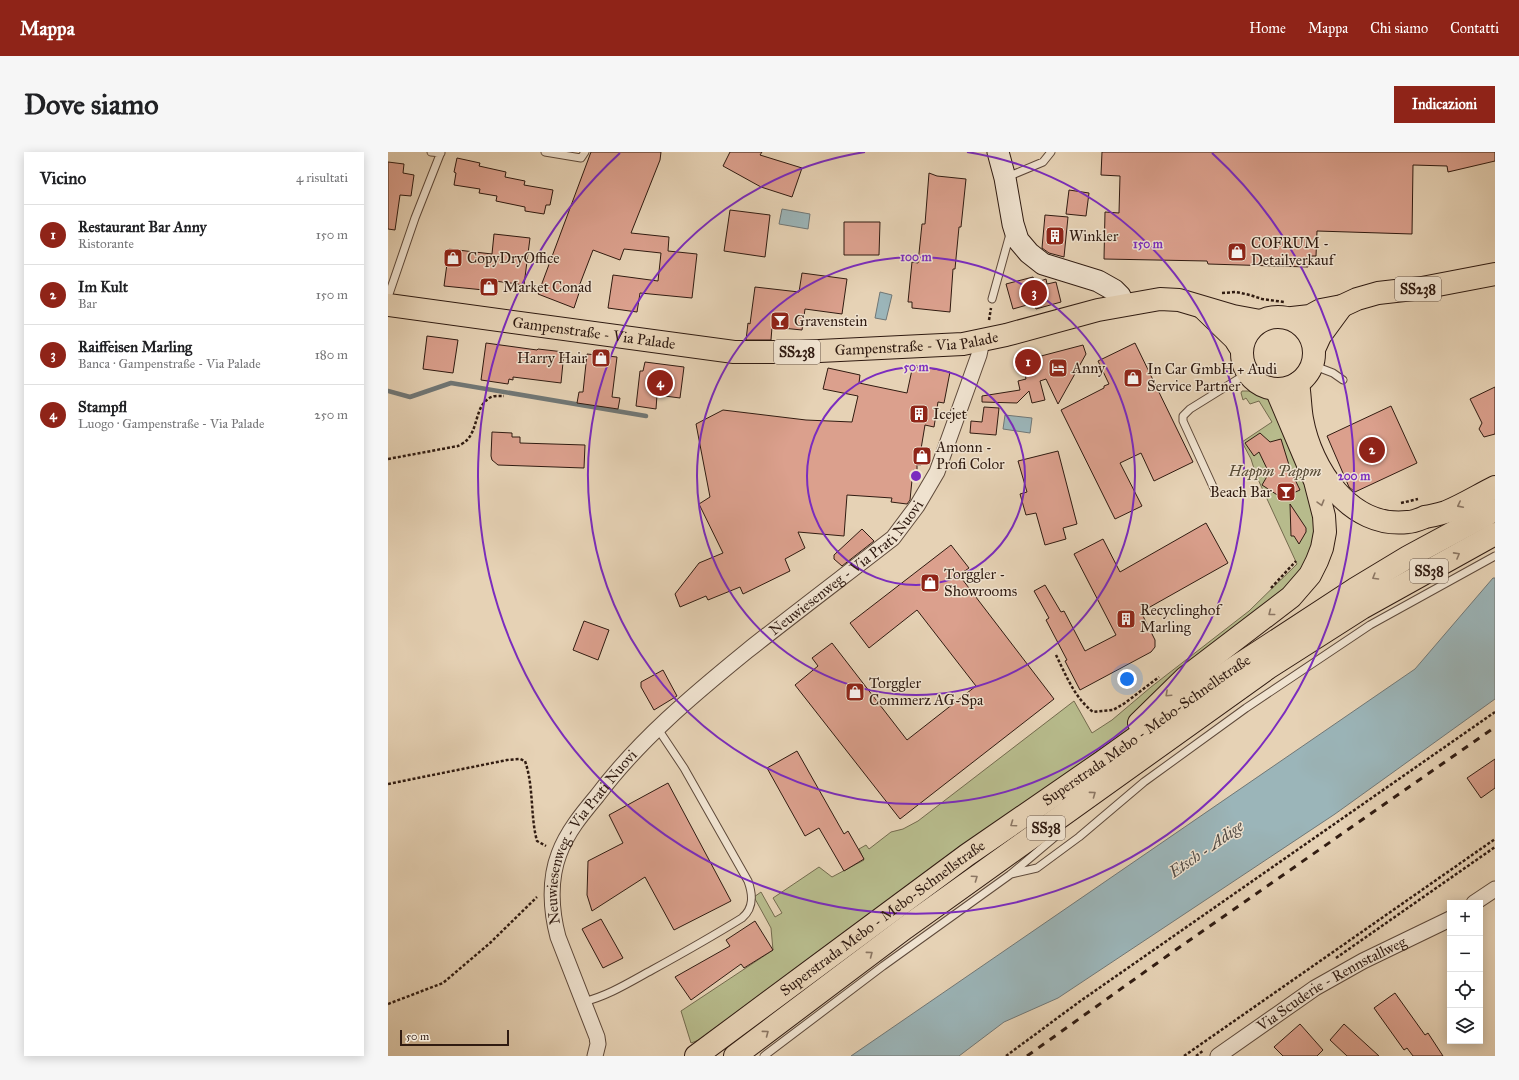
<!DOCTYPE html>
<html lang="it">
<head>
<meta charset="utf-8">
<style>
	:root { --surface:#fff; --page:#f6f6f6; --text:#202124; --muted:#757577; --line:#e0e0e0; --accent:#8f2418 }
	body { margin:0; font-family:"IM FELL Great Primer",serif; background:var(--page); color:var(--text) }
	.controls { position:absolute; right:12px; bottom:12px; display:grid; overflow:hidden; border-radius:0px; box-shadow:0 2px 10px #0003 }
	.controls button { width:36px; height:36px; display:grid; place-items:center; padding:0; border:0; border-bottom:1px solid var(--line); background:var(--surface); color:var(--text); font:20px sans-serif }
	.scale { position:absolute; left:12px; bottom:10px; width:109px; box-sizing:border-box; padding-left:4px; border:2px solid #301b11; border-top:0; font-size:11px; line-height:14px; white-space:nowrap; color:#301b11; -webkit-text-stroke:3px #efe2cf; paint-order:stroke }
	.you { position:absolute; left:739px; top:527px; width:14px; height:14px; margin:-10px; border:3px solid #fff; border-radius:50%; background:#1a73e8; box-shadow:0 0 0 6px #1a73e833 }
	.badge { display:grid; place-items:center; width:26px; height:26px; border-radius:50%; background:var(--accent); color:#fff; font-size:13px; font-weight:700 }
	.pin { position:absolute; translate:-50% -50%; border:2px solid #fff; box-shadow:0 1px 4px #0006 }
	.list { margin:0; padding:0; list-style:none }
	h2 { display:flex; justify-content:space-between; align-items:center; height:52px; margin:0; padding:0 16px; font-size:17px }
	h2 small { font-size:13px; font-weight:400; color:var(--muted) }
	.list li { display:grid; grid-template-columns:26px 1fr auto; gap:12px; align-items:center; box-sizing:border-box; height:60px; padding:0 16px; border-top:1px solid var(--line) }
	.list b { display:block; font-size:15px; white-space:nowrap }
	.list p { margin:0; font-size:13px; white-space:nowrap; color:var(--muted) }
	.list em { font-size:13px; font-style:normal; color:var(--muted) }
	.icon { flex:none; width:22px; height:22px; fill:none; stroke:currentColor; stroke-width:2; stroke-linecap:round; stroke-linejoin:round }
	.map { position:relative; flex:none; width:1107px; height:904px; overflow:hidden; border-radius:0px }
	header { display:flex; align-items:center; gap:24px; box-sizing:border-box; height:56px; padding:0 20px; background:var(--accent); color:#fff }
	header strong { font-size:19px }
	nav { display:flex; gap:22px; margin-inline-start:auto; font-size:14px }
	.intro { display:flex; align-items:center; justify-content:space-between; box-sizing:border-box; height:96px; padding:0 24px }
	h1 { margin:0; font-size:28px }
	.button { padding:10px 18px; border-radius:0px; background:var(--accent); color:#fff; font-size:14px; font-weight:700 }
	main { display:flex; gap:24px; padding:0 24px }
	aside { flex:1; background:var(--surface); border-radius:0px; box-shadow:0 2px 10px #0003 }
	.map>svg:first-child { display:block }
	.green { fill:#b7bb8c; stroke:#746b4e }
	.water { fill:#9bb5b9; stroke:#707776 }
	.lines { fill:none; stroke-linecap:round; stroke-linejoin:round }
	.stream { stroke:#707776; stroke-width:4.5 }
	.building { fill:#dba08d; stroke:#301b11 }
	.lane-casing { stroke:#5e493a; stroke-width:9 }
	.street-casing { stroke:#5e493a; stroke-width:17 }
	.secondary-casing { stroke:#301b11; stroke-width:23 }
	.primary-casing { stroke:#301b11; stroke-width:24 }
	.highway-casing { stroke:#301b11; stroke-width:24 }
	.path { stroke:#301b11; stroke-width:2.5; stroke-dasharray:3 2; stroke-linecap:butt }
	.lane { stroke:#efe2cf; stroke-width:7 }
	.street { stroke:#efe2cf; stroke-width:15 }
	.secondary { stroke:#efe2cf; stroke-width:21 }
	.primary { stroke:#e6d2b5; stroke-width:22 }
	.highway { stroke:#e6d2b5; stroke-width:22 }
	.rail { stroke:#301b11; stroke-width:3; stroke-dasharray:7 7; stroke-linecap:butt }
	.oneway { stroke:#8b7663 }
	.ring { fill:none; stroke:#7b2cbf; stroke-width:2 }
	.labels { text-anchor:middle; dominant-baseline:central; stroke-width:3; stroke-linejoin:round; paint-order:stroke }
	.shield { fill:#efe2cf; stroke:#69574a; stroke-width:1 }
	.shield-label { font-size:14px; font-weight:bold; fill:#301b11 }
	.poi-label { font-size:15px; fill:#301b11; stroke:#efe2cf; text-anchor:start }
	.street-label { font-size:15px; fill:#301b11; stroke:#efe2cf }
	.park-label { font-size:15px; font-style:italic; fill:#584b36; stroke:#efe2cf }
	.water-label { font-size:16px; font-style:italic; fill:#504943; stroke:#efe2cf }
	.centre { fill:#7b2cbf; stroke:#efe2cf; stroke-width:2 }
	.ring-label { font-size:12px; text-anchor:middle; font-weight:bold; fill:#7b2cbf; stroke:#efe2cf; stroke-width:3; stroke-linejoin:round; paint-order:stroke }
</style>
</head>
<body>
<header>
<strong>Mappa</strong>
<nav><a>Home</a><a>Mappa</a><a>Chi siamo</a><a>Contatti</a></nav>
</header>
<div class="intro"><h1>Dove siamo</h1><a class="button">Indicazioni</a></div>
<main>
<aside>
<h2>Vicino<small>4 risultati</small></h2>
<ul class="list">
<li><span class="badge">1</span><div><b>Restaurant Bar Anny</b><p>Ristorante</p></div><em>150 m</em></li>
<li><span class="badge">2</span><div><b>Im Kult</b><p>Bar</p></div><em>150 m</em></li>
<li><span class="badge">3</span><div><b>Raiffeisen Marling</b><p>Banca · Gampenstraße - Via Palade</p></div><em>180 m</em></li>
<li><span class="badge">4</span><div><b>Stampfl</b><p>Luogo · Gampenstraße - Via Palade</p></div><em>250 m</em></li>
</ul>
</aside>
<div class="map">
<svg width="1107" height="904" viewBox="0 0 1107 904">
	<rect width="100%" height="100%" fill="#e6d2b5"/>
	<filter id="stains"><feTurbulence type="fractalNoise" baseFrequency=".005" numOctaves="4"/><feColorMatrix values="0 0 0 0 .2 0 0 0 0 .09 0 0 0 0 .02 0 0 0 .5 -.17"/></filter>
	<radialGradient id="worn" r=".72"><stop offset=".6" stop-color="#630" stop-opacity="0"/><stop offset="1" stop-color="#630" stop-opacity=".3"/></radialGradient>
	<path class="green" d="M 854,239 L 868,239 L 878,244 L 923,321 L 929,409 L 714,610 L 319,885 L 303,891 L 293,859 L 385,798 L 383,776 L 366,745 L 373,740 L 387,765 L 394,761 L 385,746 L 431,715 L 444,725 L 476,708 L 471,697 L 478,693 L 481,697 L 503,680 L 515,677 L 530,669 L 686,549 L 704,581 L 724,568 L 763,535 L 861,459 L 909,412 L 868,323 L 863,307 L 854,290 L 884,270 L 871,249 L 862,252 L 858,246 L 855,248 L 853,241 Z"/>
	<path class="water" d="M 394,57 L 422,62 L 420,77 L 391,72 Z
		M 492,140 L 504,143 L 498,168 L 487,166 Z
		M 617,263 L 644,266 L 642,281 L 615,277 Z
		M 1105,426 L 1107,426 L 1107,547 L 947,662 L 670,846 L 616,870 L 571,904 L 463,904 L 1027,517 Z"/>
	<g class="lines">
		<path class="stream" d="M 0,239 L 22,245 L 63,231 L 258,264"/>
	</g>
	<path class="building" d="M 203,0 L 273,0 L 272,8 L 243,81 L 281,85 L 280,99 L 309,102 L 304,146 L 252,141 L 249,160 L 220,156 L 225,123 L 270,129 L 273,101 L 236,97 L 232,108 L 205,98 L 190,137 L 192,138 L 186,156 L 150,142 Z
		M 342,0 L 374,0 L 372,3 L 414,16 L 404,45 L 373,35 L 335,14 Z
		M 714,0 L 1107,0 L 1107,9 L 1060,20 L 1059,14 L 1025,13 L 1024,82 L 929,79 L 928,104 L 920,104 L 920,115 L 820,112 L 819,109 L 716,107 L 717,60 L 731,61 L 732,24 L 713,23 Z
		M 69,6 L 92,11 L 91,14 L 118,20 L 117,25 L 137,29 L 136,33 L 165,38 L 162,53 L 158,53 L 156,62 L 137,59 L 137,55 L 108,49 L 109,44 L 91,41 L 92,37 L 66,33 L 68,21 L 66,20 Z
		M 0,10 L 16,12 L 15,21 L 26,23 L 23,44 L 12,43 L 7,78 L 0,77 Z
		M 541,21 L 549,24 L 578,27 L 573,75 L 571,75 L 567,117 L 565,117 L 562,160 L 524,156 L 524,150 L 520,150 L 524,110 L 530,111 L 534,72 L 537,72 Z
		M 681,38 L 701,41 L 698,64 L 678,62 Z
		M 342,58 L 382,63 L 377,105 L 336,99 Z
		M 657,63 L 680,65 L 676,105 L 661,101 L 654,96 Z
		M 456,70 L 492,70 L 491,103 L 456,103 Z
		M 106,82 L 142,86 L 136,133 L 107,129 L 106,139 L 56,134 L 61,97 L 104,102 Z
		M 414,121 L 459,127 L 454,162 L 417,157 L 414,178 L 384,175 L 383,188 L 358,188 L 360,171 L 362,172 L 367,135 L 411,140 Z
		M 645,125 L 647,131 L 658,127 L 659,132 L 668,130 L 673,150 L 648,157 L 646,151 L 625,157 L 618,132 Z
		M 39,184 L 70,188 L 65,221 L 35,217 Z
		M 98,191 L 149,198 L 150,197 L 176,200 L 173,231 L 125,225 L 125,228 L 121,227 L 120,232 L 93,228 Z
		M 747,191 L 805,310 L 766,329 L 753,301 L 732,311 L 754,354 L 727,367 L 673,258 L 716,236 L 716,234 L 721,232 L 710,209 Z
		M 695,193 L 698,202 L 670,252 L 658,227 L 652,229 L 657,248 L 644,251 L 641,239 L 629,251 L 594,250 L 594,244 L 632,238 L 630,229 L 638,227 L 634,209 Z
		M 199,202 L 229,205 L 224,245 L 232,246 L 230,257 L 189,251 L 191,240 L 195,240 Z
		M 257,210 L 296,215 L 292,246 L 269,243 L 268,257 L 248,254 L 252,219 L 255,219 Z
		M 525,213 L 562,220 L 556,251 L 550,250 L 546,275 L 537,273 L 533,297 L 535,298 L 533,313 L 529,313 L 529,319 L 525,318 L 522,348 L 519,352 L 503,350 L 504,346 L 459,343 L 456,384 L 410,380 L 417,396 L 397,407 L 402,419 L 355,442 L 352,435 L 320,448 L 318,444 L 292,455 L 287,442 L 311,411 L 335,401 L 311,352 L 322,345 L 308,272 L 335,258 L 418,268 L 464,270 L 470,244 L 435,237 L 440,216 L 472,223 L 471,231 L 519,241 Z
		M 1107,235 L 1107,282 L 1096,285 L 1091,277 L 1094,271 L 1082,247 Z
		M 1003,254 L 1029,311 L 967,340 L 961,335 L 939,284 Z
		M 596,255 L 611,256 L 608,283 L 582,281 L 583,269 L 594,270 Z
		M 104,280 L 124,281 L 124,285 L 132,285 L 132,291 L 197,293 L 196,316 L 110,313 L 104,308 L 103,304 Z
		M 872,281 L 882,290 L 893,287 L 901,313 L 900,313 L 912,338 L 894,346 L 874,333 L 881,321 L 871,300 L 866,304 L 857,291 Z
		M 670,299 L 689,372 L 675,376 L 678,387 L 657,393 L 648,361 L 638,363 L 632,342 L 639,340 L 630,309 Z
		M 902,352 L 918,376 L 918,380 L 911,392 L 906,384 L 903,384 Z
		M 818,371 L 840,411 L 753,460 L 767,488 L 767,495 L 763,500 L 692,538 L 677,509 L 679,508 L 658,468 L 661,466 L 646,439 L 657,433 L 673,460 L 676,459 L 697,499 L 728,483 L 686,402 L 715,387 L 732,420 Z
		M 474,377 L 486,389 L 454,414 L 446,407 L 446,403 Z
		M 563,393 L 581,416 L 571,423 L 666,547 L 512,667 L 407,533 L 430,514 L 424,506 L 444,491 L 519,588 L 588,534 L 529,458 L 481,496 L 462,471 Z
		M 196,469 L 221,478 L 210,508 L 185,498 Z
		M 275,518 L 289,544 L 266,558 L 253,535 L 253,530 Z
		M 409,599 L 456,682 L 460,679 L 476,707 L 456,719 L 431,676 L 417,684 L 379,616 Z
		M 1107,607 L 1107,636 L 1093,646 L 1079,626 Z
		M 280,631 L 343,749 L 286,778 L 257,725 L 204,759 L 199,743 L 200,709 L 235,691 L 221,663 Z
		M 213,767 L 235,806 L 215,816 L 194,777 Z
		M 367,769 L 385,798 L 356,816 L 353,812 L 303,848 L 287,825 L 342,794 L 338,788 Z
		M 1007,841 L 1037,883 L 1040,881 L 1055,904 L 1025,904 L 1019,896 L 1016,898 L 986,856 Z
		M 912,872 L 935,898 L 929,904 L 895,904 L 886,895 Z
		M 956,872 L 991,904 L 959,904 L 942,888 Z"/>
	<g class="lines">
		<g class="lane-casing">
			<path id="lane" d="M 43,0 L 53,1
				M 157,0 L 193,6 L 197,0
				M 619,25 L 655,10 L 663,0
				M 604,147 L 622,82
				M 0,149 L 1,142 L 27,66 L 53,0
				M 924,213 L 945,221 L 955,228
				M 827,339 L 795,269 L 795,264 L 802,257 L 860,221
				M 623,722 L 649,716 L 691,685 L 756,630 L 858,556 L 982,473 L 1107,404
				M 195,850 C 220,844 242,830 264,818 C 295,801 325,784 354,766 C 366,756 365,743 360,729 L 296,616 L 270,577
				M 376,904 L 495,814 L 623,722 L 668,684 L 674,671"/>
		</g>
		<g class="street-casing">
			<g id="street">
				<path d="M 1086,751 L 1107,737"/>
				<path id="s1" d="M 207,904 L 210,892 L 209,885 L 170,785 C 163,759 161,728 171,702 C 179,680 194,662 209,644 C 251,588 305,543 359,499 C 407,461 456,424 505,386 L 529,354 L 549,320 L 591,203 L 594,189"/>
				<path id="s2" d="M 830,904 L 927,836 L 975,809 L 1062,767"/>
			</g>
		</g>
		<g class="secondary-casing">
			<path id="secondary" d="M 610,0 L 617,26 L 625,72 L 630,88 L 641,101 L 655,112 L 710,129 L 726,138 L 732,144 L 736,153"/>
		</g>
		<g class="primary-casing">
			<g id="primary">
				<path id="s3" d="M 0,153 L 346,200 L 411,200 L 575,192 L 618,183 L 710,158 L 772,147 L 791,148 L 845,164 L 872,169"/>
				<path d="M 816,157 L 847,187 L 854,198"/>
				<circle cx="890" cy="201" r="36"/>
				<path d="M 904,166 L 922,164 L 933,158 L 954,154 L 969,147 L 990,141 L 1034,136 L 1107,122"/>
				<path d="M 927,195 L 932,184 L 954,154"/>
			</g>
		</g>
		<g class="highway-casing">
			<g id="highway">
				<path d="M 910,231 C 912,243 912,256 914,267 C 923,317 962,377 1020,370 C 1026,370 1032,367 1037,365 C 1044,364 1051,362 1058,360 C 1075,353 1091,343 1107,335"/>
				<path d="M 751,571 L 797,526 L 903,445 L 922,423 L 929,409 L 934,396 L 937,380 L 936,364 L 927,329 L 888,237"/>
				<path id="s4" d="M 308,904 L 579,703 L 714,610 L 843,518 L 967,437 L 1020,405 L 1107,358"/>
				<path d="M 347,904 L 517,776 L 880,516 L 974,456 L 1107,382"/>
			</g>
		</g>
		<path class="path" d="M 834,141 L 848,140 L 862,143 L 874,147 L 896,150
			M 601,168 L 603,156
			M 0,307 L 70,294 C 72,293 76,291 78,289 C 90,278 87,256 100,247 C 104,243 111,244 116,244
			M 1013,351 L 1030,347
			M 883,436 L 908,409
			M 668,503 C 678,523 686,545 705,560 L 725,558 L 737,551 L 771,525
			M 0,632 L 119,608 L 132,607 L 137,609 C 146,635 142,663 149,689 L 158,694
			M 948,806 L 1107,695
			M 0,852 L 55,831 L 102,791 L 149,745
			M 618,904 L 691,850 L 1107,560
			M 796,904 L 1107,687
			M 808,904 L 816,898"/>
		<use href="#lane" class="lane"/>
		<use href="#street" class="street"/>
		<use href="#secondary" class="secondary"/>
		<use href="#primary" class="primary"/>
		<use href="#highway" class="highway"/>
		<path class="rail" d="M 639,904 L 779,804 L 1107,575"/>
	</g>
	<defs><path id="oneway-chevron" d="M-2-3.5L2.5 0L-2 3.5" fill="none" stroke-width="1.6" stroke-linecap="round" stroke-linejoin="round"/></defs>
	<g class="oneway">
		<use href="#oneway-chevron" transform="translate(933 351) rotate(74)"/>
		<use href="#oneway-chevron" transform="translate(1072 353) rotate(153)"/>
		<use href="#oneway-chevron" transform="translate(1069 403) rotate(-29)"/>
		<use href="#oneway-chevron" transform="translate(987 425) rotate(149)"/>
		<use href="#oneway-chevron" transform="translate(883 461) rotate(142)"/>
		<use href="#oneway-chevron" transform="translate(780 542) rotate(137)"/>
		<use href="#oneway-chevron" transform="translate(705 642) rotate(-36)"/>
		<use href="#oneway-chevron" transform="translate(625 672) rotate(145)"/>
		<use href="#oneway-chevron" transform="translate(587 726) rotate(-35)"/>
		<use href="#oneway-chevron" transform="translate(482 802) rotate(-37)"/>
		<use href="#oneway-chevron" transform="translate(378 881) rotate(-37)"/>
	</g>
	<g class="ring">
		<circle cx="528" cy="324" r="109"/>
		<circle cx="528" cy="324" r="219"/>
		<path d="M579 0A328 328 0 1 1 477 0"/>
		<path d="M824 1A438 438 0 1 1 232 1"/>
	</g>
	<defs>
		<g id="building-square" transform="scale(1)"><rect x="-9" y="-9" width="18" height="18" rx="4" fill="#8f2418" stroke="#efe2cf"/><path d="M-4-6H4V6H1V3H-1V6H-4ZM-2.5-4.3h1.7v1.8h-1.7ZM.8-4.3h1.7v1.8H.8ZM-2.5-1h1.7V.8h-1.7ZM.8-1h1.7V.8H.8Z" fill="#fff"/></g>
		<g id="shop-square" transform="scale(1)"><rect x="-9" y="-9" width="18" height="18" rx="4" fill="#8f2418" stroke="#efe2cf"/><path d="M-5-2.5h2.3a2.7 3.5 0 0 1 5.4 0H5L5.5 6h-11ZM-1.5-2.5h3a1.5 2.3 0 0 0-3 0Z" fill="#fff"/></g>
		<g id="bar-square" transform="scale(1)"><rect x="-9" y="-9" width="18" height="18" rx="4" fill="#8f2418" stroke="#efe2cf"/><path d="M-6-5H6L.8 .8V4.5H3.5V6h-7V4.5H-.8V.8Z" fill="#fff"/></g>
		<g id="hotel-square" transform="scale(1)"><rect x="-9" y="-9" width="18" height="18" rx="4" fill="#8f2418" stroke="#efe2cf"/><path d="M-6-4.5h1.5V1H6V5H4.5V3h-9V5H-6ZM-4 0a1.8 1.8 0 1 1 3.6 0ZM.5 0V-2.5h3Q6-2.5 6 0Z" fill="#fff"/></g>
	</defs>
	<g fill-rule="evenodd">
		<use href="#building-square" x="667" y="84"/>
		<use href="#shop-square" x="849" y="100"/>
		<use href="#shop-square" x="65" y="106"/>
		<use href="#shop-square" x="101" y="135"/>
		<use href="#bar-square" x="392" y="169"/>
		<use href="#shop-square" x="213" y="206"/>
		<use href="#hotel-square" x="670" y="216"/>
		<use href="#shop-square" x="745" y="226"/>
		<use href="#building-square" x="531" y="262"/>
		<use href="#shop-square" x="534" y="304"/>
		<use href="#bar-square" x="898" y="340"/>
		<use href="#shop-square" x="542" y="431"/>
		<use href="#building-square" x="738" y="467"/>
		<use href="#shop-square" x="467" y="540"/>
	</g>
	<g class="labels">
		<g class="shield">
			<rect x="1007" y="125" width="46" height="24" rx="3"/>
			<rect x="386" y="188" width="46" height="24" rx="3"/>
			<rect x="1022" y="407" width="38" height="24" rx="3"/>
			<rect x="639" y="664" width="38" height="24" rx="3"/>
		</g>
		<g class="shield-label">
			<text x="1030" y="137">SS238</text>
			<text x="409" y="200">SS238</text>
			<text x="1041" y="419">SS38</text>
			<text x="658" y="676">SS38</text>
		</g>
		<g class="poi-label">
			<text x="681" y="84">Winkler</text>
			<text x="863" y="91">COFRUM -<tspan x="863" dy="17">Detailverkauf</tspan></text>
			<text x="79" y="106">CopyDryOffice</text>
			<text x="115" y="135">Market Conad</text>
			<text x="406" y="169">Gravenstein</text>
			<text x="199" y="206" text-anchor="end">Harry Hair</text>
			<text x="684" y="216">Anny</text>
			<text x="759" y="217">In Car GmbH + Audi<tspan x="759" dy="17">Service Partner</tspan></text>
			<text x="545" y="262">Icejet</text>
			<text x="548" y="295">Amonn -<tspan x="548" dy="17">Profi Color</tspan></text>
			<text x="884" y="340" text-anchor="end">Beach Bar</text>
			<text x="556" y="422">Torggler -<tspan x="556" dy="17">Showrooms</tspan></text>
			<text x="752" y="458">Recyclinghof<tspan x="752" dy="17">Marling</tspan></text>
			<text x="481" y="531">Torggler<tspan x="481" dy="17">Commerz AG-Spa</tspan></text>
		</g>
		<g class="street-label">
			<text stroke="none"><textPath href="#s3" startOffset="208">Gampenstraße - Via Palade</textPath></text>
			<text stroke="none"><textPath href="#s3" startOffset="532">Gampenstraße - Via Palade</textPath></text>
			<text stroke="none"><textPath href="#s1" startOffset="620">Neuwiesenweg - Via Prati Nuovi</textPath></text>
			<text stroke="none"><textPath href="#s4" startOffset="556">Superstrada Mebo - Mebo-Schnellstraße</textPath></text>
			<text stroke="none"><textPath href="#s1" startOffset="239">Neuwiesenweg - Via Prati Nuovi</textPath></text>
			<text stroke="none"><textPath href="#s4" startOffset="232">Superstrada Mebo - Mebo-Schnellstraße</textPath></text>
			<text stroke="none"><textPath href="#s2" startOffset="135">Via Scuderie - Rennstallweg</textPath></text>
		</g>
		<g class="park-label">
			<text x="887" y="319">Happm Pappm</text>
		</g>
		<g class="water-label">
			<text transform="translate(818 697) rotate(-35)">Etsch - Adige</text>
		</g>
	</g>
	<circle cx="528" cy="324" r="6" class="centre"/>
	<g class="ring-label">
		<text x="760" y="96">150 m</text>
		<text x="528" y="109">100 m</text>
		<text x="528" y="219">50 m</text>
		<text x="966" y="328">200 m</text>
	</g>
	<rect width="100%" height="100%" filter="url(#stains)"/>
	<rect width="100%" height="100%" fill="url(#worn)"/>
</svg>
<div class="controls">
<button>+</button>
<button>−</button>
<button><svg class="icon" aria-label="locate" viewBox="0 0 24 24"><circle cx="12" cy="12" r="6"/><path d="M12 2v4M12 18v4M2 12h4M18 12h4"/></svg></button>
<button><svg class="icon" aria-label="layers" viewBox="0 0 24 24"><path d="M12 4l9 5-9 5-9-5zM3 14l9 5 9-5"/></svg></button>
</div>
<div class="scale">50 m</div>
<div class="you"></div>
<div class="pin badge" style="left:640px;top:210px">1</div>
<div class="pin badge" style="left:984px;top:298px">2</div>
<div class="pin badge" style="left:646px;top:141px">3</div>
<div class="pin badge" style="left:272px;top:231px">4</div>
</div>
</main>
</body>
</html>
